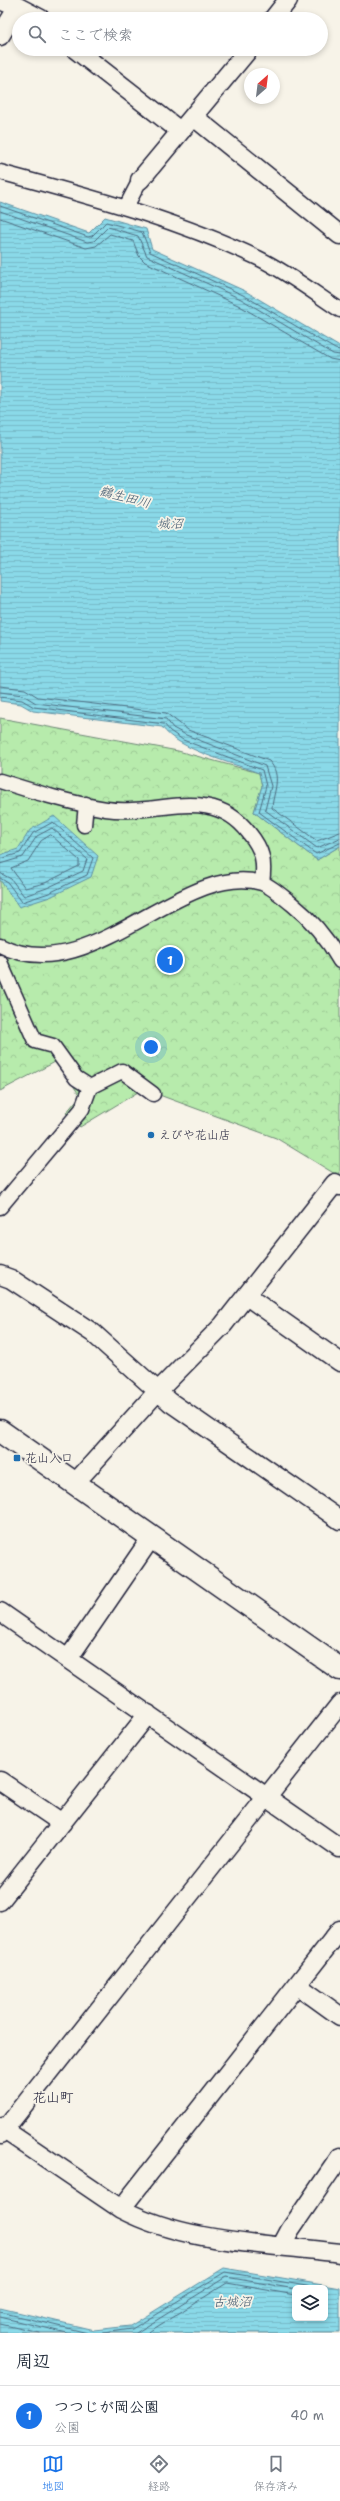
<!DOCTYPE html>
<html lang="ja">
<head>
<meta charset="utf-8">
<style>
	:root { --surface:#fff; --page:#f2f2f3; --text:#1f2937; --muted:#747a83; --line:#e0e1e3; --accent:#1a73e8 }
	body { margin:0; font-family:"Shantell Sans","Klee One",sans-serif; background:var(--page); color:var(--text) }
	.controls { position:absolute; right:12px; bottom:12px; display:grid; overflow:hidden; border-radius:6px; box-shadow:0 2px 6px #0003 }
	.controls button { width:36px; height:36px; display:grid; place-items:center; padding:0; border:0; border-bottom:1px solid var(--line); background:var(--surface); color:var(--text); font:20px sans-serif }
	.compass { position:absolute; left:244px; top:68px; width:36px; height:36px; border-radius:50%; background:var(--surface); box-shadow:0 2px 6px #0003; rotate:28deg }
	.you { position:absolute; left:151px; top:1047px; width:14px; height:14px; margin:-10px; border:3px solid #fff; border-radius:50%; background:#1a73e8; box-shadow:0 0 0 6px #1a73e833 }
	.badge { display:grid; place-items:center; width:26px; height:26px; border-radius:50%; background:var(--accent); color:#fff; font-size:13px; font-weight:700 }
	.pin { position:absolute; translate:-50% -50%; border:2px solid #fff; box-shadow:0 1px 4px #0006 }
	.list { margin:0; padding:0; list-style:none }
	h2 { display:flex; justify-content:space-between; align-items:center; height:52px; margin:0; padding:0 16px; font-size:17px }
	h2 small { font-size:13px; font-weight:400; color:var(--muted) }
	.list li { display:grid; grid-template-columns:26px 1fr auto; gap:12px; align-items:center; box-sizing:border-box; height:60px; padding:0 16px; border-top:1px solid var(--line) }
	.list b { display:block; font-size:15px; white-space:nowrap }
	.list p { margin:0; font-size:13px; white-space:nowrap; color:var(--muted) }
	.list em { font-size:13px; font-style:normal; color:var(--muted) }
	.icon { flex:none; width:22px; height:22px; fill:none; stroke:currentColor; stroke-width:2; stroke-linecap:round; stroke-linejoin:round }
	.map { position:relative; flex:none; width:340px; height:2333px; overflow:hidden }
	.search { position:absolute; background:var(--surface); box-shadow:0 2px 6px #0003; left:12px; right:12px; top:12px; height:44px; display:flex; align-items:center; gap:10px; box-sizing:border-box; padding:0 14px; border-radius:22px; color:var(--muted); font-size:15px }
	.sheet { height:112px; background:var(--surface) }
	nav { display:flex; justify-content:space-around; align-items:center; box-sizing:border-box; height:56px; border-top:1px solid var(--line); background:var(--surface); font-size:11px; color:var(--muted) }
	nav a { display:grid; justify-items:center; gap:2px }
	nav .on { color:var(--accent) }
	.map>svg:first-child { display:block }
	.forest { fill:url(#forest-crowns); stroke:#6c8674 }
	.water { fill:url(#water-rules); stroke:#6090a3; fill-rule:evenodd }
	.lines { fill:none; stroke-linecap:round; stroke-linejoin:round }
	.shore { stroke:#4c6b80; stroke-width:1 }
	.pedestrian-casing { stroke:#22223b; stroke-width:17 }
	.minor-casing { stroke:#22223b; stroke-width:21 }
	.tertiary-casing { stroke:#22223b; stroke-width:25 }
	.pedestrian { stroke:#f7f3e8; stroke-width:14 }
	.minor { stroke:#f7f3e8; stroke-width:18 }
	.tertiary { stroke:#f7f3e8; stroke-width:22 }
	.poi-dot { fill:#1f6fb2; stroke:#f7f3e8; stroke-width:1.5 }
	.labels { text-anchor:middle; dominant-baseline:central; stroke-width:3.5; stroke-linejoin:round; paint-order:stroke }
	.poi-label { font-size:12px; fill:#22223b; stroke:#f7f3e8; text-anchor:start }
	.water-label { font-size:13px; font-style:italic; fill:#41596f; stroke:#f7f3e8 }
	.quarter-label { font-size:14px; fill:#22223b; stroke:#f7f3e8 }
</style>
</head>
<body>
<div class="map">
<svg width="340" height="2333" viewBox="0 0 340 2333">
	<defs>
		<pattern id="forest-crowns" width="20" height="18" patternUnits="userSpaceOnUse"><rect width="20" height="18" fill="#b7ebac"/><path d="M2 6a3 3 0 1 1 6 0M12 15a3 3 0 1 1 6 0" fill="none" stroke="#9dc995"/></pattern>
		<pattern id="water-rules" width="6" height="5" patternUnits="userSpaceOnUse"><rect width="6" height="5" fill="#8ad9e8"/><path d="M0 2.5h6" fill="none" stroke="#77bac8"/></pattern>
	</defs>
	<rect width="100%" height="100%" fill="#f7f3e8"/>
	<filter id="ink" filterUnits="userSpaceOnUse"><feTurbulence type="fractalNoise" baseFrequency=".025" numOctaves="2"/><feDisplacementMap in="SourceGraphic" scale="8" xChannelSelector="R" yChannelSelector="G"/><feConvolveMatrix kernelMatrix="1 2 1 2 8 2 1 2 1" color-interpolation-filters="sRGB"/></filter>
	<g filter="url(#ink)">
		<path class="forest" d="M 0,718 L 178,751 L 259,773 L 262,786 L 254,812 L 317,860 L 340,846 L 340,1177 L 276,1138 L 143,1089 L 80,1127 L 66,1113 L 80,1096 L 57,1061 L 0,1091 Z"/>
		<path class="water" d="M 0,202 L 89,233 L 105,217 L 146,229 L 152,249 L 245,291 L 338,346 L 340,345 L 340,846 L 317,860 L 254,812 L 262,786 L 259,773 C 233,763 178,750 162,727 L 33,711 L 21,704 L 0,701 Z
			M 54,816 L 98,856 L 91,877 L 50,897 L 19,907 L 0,880 L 0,855 L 18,849 L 30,830 Z
			M 224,2268 L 340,2288 L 340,2333 L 0,2333 L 0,2308 L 94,2330 L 130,2326 ZM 295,2288 L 325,2288 L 325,2318 L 295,2318 Z"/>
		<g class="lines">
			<path class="shore" d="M 0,206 L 88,237 L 92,236 L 106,222 L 142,232 L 150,252 L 243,295 L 335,349 L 340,350
				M 0,211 L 87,242 L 94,241 L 108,227 L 138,236 L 147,256 L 241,299 L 333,354 L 340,355
				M 0,218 L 86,248 L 96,246 L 110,234 L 133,241 L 139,256 L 145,262 L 238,305 L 330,359 L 340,361
				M 0,686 L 25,689 L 38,697 L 166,713 L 188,730 L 269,761 C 283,776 273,792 272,808 L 317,841 L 340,832
				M 0,692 L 23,695 L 36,703 L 166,719 L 173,728 L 186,735 L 265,766 L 271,786 L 265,810 L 317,848 L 340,838
				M 0,697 L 22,700 L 34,707 L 164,724 L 170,731 L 183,740 L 262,770 L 266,786 L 259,812 L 316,854 L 340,843
				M 51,835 L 79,860 L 79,866 L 45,883 L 25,888 L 11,868 L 28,861 L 41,841 Z
				M 0,859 L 20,853 L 33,833 L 53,822 L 93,858 L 87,875 L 49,893 L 22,902 L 8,883 L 0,878
				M 0,864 L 23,857 L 37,836 L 52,828 L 87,859 L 83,871 L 47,888 L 24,896 L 11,879 L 0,873
				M 0,2312 L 88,2333
				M 0,2317 L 67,2333
				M 0,2324 L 40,2333
				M 103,2333 L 132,2329 L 225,2272 L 318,2288
				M 136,2333 L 226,2277 L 295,2289
				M 147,2333 L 227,2283 L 295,2295"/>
			<g class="pedestrian-casing">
				<path id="pedestrian" d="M 0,172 C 87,196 176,219 258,258 C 287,272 313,292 340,310
					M 126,207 L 140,180
					M 0,781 C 35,792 70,803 106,809 C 157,817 211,783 249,833 C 263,850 265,862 262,883
					M 84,825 L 86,804
					M 0,945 C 90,992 181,860 262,883 C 271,886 283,897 292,904 C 312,920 327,938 340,961
					M 0,962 L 35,1041 L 53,1046 L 76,1078 L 90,1087
					M 0,1207 L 82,1109 L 90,1087 L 122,1071 L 153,1094"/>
			</g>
			<g class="minor-casing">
				<path id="minor" d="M 0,0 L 18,7 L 41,19
					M 273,19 L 288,0
					M 0,36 L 18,7
					M 75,49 L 180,131
					M 194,117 L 340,235
					M 140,180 L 249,49
					M 0,1275 L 11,1279 L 93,1333 L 170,1402 L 340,1520
					M 248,1297 L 340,1362
					M 75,1483 L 157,1392 L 223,1325 L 335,1183 L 340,1186
					M 0,1612 L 340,1848
					M 68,1659 L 151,1538
					M 0,1781 L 62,1823
					M 0,1901 L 148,1714
					M 297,1985 L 340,2016
					M 0,2127 L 121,2209 C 188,2244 267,2243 340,2253
					M 0,2135 L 340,1704
					M 121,2209 L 340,1930
					M 282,2245 L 290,2230 L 340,2157"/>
			</g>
			<g class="tertiary-casing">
				<path id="tertiary" d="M 0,1431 L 340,1669"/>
			</g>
			<use href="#pedestrian" class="pedestrian"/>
			<use href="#minor" class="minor"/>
			<use href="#tertiary" class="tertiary"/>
		</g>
	</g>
	<g class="poi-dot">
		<circle cx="151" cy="1135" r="4"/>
		<rect x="13" y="1454" width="8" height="8" rx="2"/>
	</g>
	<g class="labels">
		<g class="poi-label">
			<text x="159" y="1135">えびや花山店</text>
			<text x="25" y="1458">花山入口</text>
		</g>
		<g class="water-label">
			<text transform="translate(125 497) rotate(15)">鶴生田川</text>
			<text x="170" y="523">城沼</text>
			<text x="232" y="2301">古城沼</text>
		</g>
		<g class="quarter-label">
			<text x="53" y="2097">花山町</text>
		</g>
	</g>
</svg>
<div class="controls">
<button><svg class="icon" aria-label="layers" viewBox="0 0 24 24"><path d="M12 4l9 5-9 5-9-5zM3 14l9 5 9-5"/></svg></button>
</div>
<svg class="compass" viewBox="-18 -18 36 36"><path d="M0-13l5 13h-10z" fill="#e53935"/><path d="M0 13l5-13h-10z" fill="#747a83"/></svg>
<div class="you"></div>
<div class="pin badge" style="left:170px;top:960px">1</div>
<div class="search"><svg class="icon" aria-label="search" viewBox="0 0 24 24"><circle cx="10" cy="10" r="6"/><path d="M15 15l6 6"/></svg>ここで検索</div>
</div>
<section class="sheet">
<h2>周辺<small></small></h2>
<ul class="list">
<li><span class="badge">1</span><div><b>つつじが岡公園</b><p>公園</p></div><em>40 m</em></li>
</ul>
</section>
<nav>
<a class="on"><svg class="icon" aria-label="map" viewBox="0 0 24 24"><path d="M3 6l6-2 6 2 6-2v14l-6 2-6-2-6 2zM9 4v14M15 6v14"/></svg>地図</a>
<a><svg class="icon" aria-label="directions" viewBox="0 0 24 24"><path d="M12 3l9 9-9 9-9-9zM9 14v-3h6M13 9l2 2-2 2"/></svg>経路</a>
<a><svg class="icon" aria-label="saved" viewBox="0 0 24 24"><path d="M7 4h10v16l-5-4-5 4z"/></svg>保存済み</a>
</nav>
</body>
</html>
